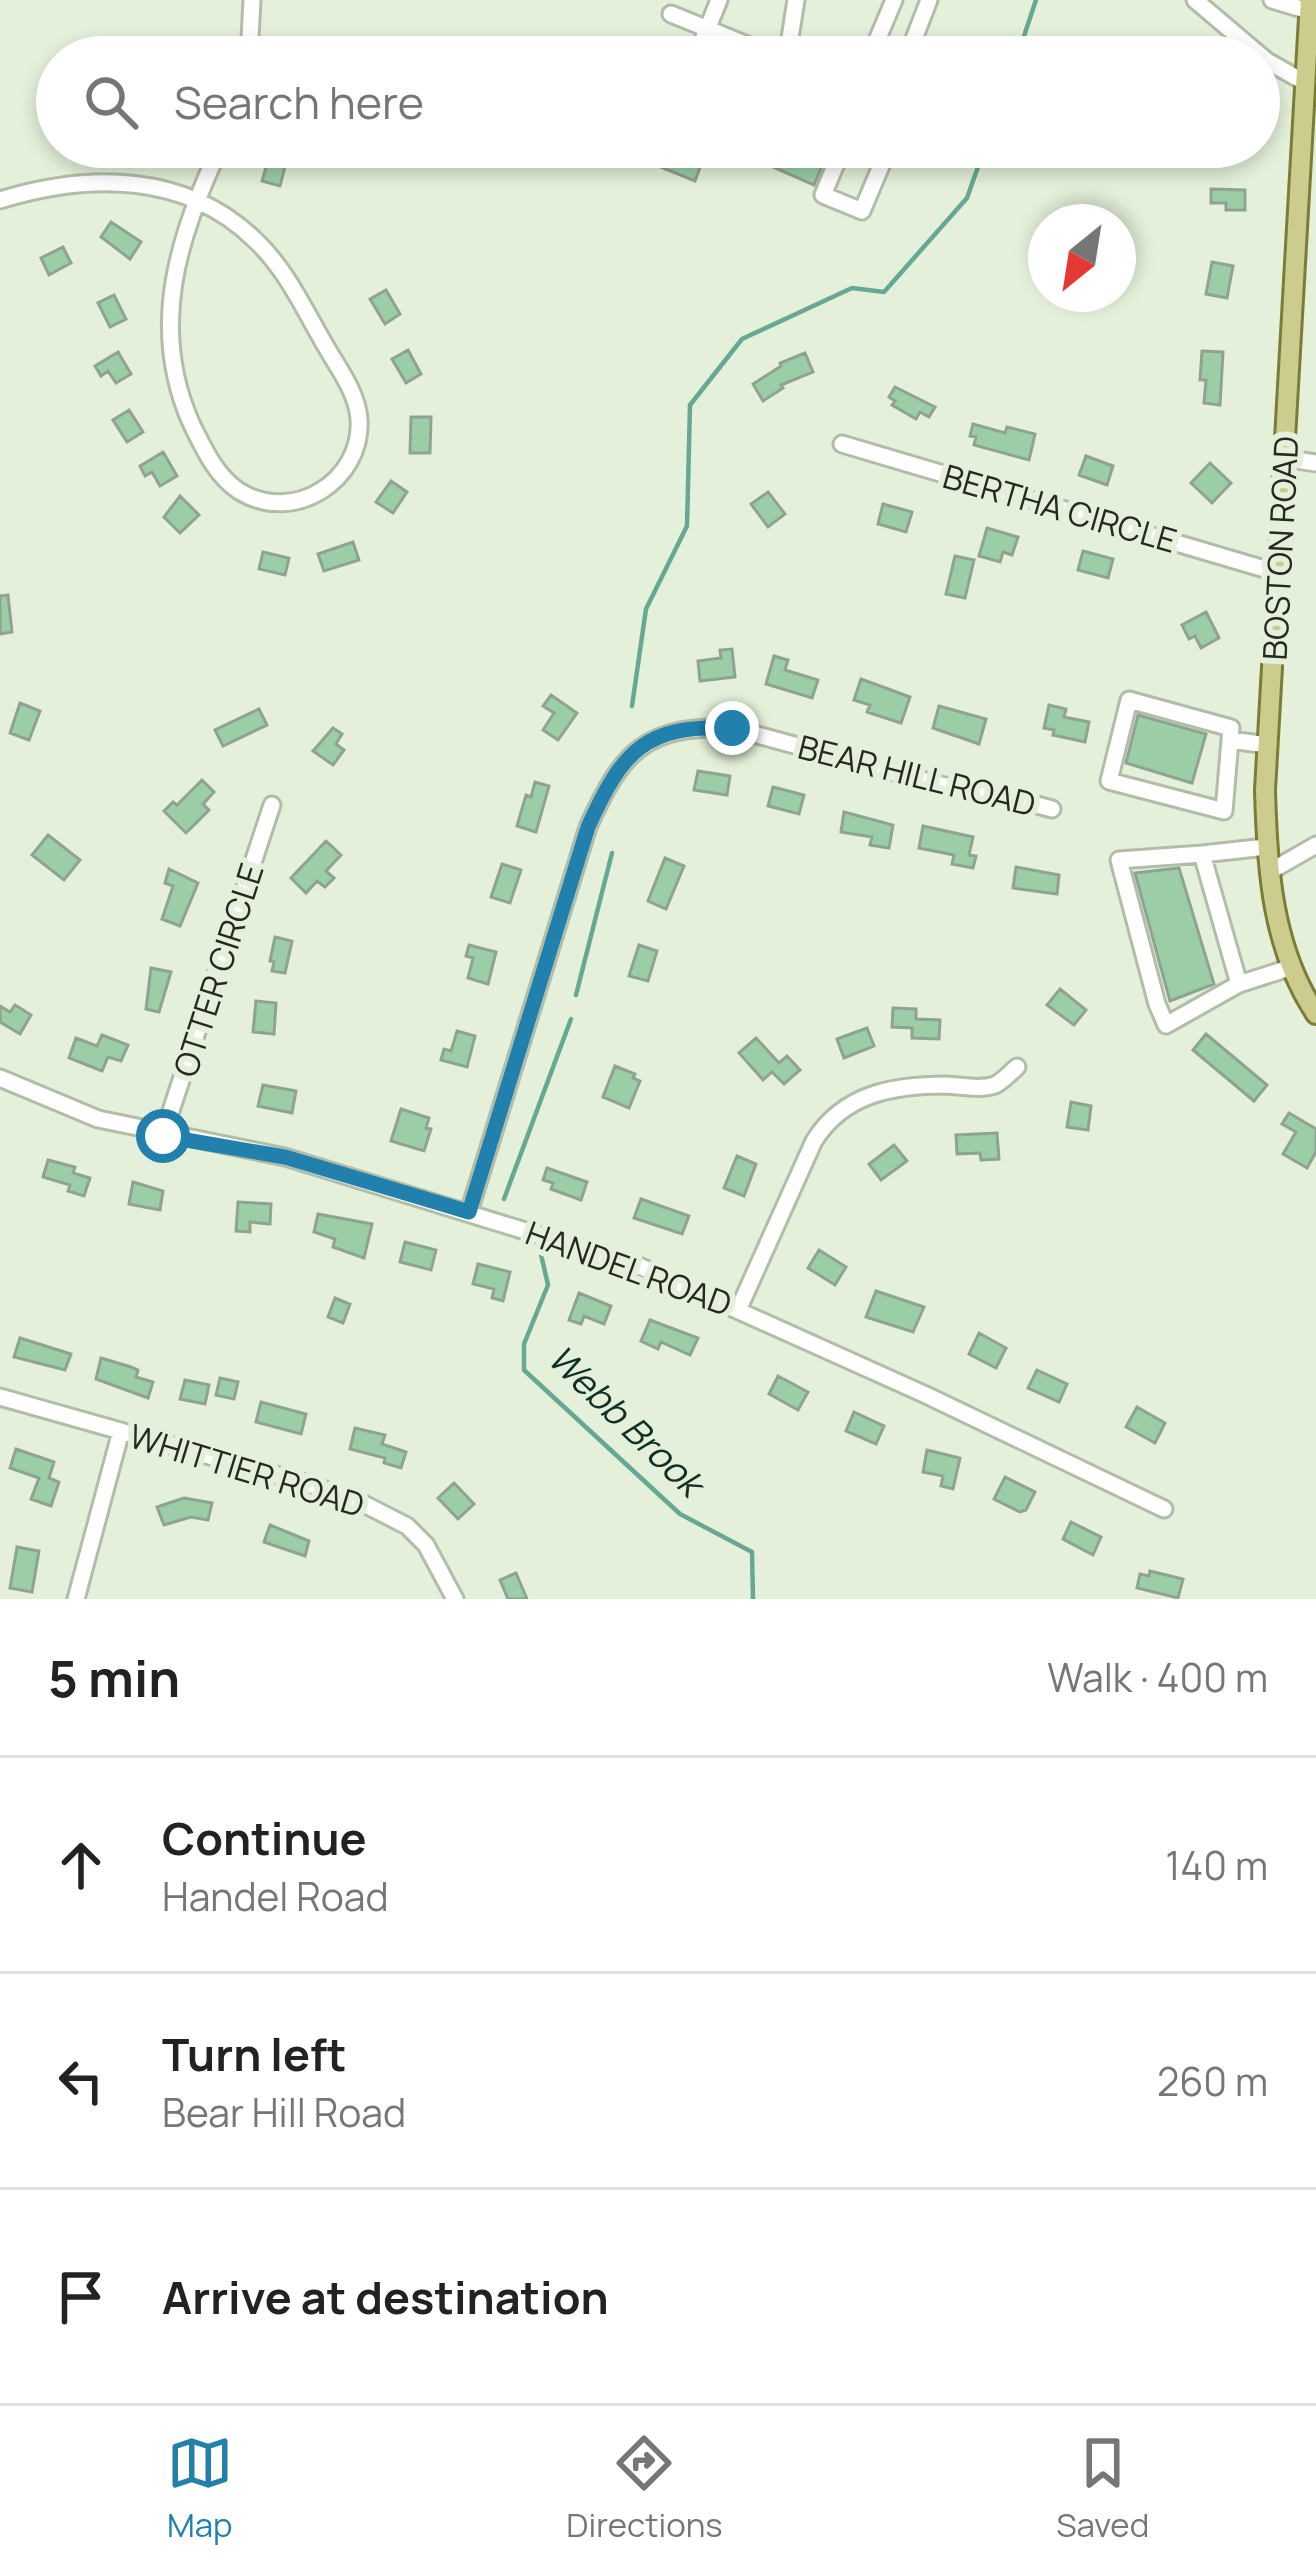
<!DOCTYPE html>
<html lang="en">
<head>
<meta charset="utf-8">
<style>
	:root { --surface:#fff; --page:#f2f2f2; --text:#222; --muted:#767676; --line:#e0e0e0; --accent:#2180ac }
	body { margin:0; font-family:Manrope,sans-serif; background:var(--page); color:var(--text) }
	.compass { position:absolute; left:1028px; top:204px; width:108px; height:108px; border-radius:50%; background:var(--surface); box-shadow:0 6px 18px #0003; rotate:210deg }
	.stop { position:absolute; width:36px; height:36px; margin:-27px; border:9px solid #2180ac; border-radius:50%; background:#fff }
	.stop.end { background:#2180ac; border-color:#fff; box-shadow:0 3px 12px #0008 }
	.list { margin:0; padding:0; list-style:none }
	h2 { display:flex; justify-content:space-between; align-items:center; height:156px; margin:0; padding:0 48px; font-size:51px }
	h2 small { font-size:39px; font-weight:400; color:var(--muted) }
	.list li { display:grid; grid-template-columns:78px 1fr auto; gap:36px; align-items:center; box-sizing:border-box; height:216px; padding:0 48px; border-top:3px solid var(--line) }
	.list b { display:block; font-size:45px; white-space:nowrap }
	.list p { margin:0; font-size:39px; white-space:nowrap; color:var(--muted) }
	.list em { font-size:39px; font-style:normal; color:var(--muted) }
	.icon { flex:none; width:66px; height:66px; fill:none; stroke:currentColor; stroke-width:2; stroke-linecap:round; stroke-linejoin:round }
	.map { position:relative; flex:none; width:1316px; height:1599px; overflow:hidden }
	.search { position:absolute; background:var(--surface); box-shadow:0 6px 18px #0003; left:36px; right:36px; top:36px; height:132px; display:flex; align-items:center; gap:30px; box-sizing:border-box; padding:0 42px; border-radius:66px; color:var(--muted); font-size:45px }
	.sheet { height:804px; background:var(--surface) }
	nav { display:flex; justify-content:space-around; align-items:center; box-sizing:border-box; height:168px; border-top:3px solid var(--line); background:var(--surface); font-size:33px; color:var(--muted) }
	nav a { display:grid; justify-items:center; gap:6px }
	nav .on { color:var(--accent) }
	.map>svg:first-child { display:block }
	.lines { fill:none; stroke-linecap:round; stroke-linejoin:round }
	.stream { stroke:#65a994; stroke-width:4.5 }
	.building { fill:#9bcea7; stroke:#8fa393; stroke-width:3 }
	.minor-casing { stroke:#b2bda8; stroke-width:21 }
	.major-casing { stroke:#7b7d36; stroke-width:24 }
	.minor { stroke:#fff; stroke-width:15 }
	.major { stroke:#cbcc8e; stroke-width:18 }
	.route { stroke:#2180ac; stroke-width:15 }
	.labels { text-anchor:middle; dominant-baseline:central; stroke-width:12; stroke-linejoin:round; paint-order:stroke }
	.street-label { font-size:33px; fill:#252921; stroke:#e4f0d9 }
	.water-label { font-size:36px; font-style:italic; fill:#0f3027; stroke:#e4f0d9 }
</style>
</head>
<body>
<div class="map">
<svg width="1316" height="1599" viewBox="0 0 1316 1599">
	<rect width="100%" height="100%" fill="#e4f0d9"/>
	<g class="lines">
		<path class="stream" d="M 1017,57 L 1036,0
			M 632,706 L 646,609 L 687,526 L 690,405 L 742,339 L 852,288 L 884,292 L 967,198 L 985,147
			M 576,995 L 612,853
			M 504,1199 L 571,1019
			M 540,1250 L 548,1285 L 524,1344 L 524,1370 L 680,1514 L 752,1552 L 753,1599"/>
	</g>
	<path class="building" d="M 180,38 L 208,38 L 208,57 L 188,57 L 188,50 L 180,50 Z
		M 297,38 L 315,39 L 315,57 L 296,57 Z
		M 272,147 L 289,151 L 280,186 L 262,181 Z
		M 612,147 L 674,147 L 703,159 L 695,181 Z
		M 763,147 L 830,147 L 814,185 L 757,160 Z
		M 1211,189 L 1245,190 L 1245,210 L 1226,210 L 1226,203 L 1211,203 Z
		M 111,222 L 141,242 L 130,259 L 101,237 Z
		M 63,247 L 71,263 L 49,275 L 41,258 Z
		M 1212,262 L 1233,266 L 1227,298 L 1206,294 Z
		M 386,290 L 400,314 L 385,324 L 370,299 Z
		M 114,295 L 126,319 L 110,327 L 98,303 Z
		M 408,350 L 421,374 L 406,383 L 392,359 Z
		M 1202,351 L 1223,352 L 1220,405 L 1204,403 L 1206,380 L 1200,380 Z
		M 118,352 L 131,374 L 116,383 L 108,371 L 101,376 L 95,366 Z
		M 805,353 L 813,372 L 781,385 L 783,388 L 763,401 L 753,384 L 781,366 L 780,363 Z
		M 895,387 L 935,407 L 929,417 L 920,412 L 916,419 L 892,405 L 895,401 L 889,397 Z
		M 129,410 L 143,432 L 127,442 L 113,420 Z
		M 411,417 L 431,417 L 430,453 L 410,453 Z
		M 973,424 L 1005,433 L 1007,427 L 1035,434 L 1029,460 L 974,445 L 976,437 L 970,436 Z
		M 163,452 L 177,476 L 160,486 L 152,472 L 145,476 L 140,466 Z
		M 1086,456 L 1113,466 L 1107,485 L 1079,475 Z
		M 1210,463 L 1231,483 L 1212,503 L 1191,483 Z
		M 391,481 L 407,492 L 393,513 L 376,502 Z
		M 768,492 L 785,514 L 768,527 L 751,504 Z
		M 180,496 L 199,515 L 180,533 L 164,517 Z
		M 883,504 L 912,512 L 906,532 L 878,524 Z
		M 987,528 L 1018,537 L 1012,555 L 1003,552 L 1000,562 L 979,556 Z
		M 353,542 L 359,560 L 324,571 L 318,554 Z
		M 1083,551 L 1113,559 L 1108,578 L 1078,570 Z
		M 263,552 L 289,558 L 285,575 L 259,569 Z
		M 955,556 L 974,560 L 965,598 L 946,594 Z
		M 8,595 L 12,632 L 0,634 L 0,596 Z
		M 1206,612 L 1219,638 L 1201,648 L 1195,636 L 1189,639 L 1182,625 Z
		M 732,649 L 735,677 L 700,681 L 698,661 L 721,658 L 720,650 Z
		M 774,656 L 788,660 L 785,670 L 818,680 L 812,698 L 766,684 Z
		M 861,679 L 910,697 L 901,723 L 867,712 L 870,705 L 854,700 Z
		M 551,695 L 577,713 L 558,740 L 543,730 L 554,713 L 543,706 Z
		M 20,703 L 40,711 L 29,740 L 10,733 Z
		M 1049,705 L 1066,709 L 1064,717 L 1089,722 L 1085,742 L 1053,735 L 1054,730 L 1044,728 Z
		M 939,706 L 986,719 L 979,744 L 933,728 Z
		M 259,709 L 267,725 L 223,746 L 215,730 Z
		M 1138,715 L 1206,734 L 1192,783 L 1126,763 Z
		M 333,728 L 342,734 L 336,744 L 344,750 L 333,765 L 313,751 Z
		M 698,771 L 730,776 L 727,795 L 694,790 Z
		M 202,780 L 214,792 L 203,804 L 209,810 L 186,833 L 164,811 L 173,802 L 177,805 Z
		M 535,782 L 549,786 L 536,832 L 517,826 L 526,795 L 531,797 Z
		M 773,787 L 804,795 L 799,814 L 768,806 Z
		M 844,812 L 893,825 L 889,848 L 870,845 L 872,837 L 841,832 Z
		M 923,826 L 973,837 L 969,855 L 976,856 L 973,868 L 952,864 L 954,855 L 919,848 Z
		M 48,835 L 80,860 L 64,880 L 32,855 Z
		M 326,841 L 341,855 L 326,871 L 334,878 L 325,887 L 317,881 L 306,893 L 291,878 Z
		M 665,858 L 684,866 L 666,909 L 648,901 Z
		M 502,864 L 521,870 L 510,903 L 491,897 Z
		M 1016,867 L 1059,875 L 1057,894 L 1013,888 Z
		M 1179,868 L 1214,984 L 1170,1001 L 1135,873 Z
		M 169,869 L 198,883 L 180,926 L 162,919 L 173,886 L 165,883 Z
		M 275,937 L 292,941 L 285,973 L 272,971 L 274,962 L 270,961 Z
		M 469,945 L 496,952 L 488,984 L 468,978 L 473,958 L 466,956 Z
		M 639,945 L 657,951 L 648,981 L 629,976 Z
		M 151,968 L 171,972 L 159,1012 L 146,1009 Z
		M 1060,989 L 1086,1010 L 1074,1025 L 1047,1005 Z
		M 256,1001 L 276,1003 L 274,1034 L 253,1032 Z
		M 15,1005 L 31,1015 L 20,1034 L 0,1022 L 0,1006 L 10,1012 Z
		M 893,1008 L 916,1009 L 916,1019 L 940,1020 L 939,1039 L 912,1038 L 912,1028 L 892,1027 Z
		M 867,1028 L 874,1046 L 844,1058 L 837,1039 Z
		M 457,1031 L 475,1036 L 467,1067 L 441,1060 L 444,1049 L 451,1051 Z
		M 1206,1034 L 1267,1085 L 1254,1101 L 1193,1050 Z
		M 102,1035 L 128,1045 L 121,1061 L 108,1057 L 102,1071 L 69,1058 L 76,1038 L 97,1046 Z
		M 756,1038 L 779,1063 L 787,1056 L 800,1070 L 784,1084 L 772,1072 L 763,1080 L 739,1053 Z
		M 615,1066 L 635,1074 L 633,1078 L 640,1081 L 629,1108 L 603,1097 Z
		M 263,1085 L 296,1091 L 292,1113 L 258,1106 Z
		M 1071,1102 L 1091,1106 L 1088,1130 L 1067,1127 Z
		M 401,1109 L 429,1118 L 426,1128 L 431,1129 L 424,1151 L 391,1141 Z
		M 1289,1113 L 1316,1129 L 1316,1152 L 1307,1168 L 1283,1154 L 1296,1132 L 1282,1124 Z
		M 997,1133 L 999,1159 L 981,1160 L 980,1153 L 957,1154 L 956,1135 Z
		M 894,1145 L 907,1161 L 881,1180 L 869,1164 Z
		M 737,1156 L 756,1164 L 744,1196 L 724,1188 Z
		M 48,1160 L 75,1167 L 73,1173 L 90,1178 L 84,1196 L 68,1191 L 70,1185 L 43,1177 Z
		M 547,1168 L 587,1182 L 581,1200 L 551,1189 L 553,1183 L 543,1180 Z
		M 133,1182 L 163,1191 L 160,1210 L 129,1204 Z
		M 641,1199 L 689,1216 L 682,1234 L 634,1218 Z
		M 238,1202 L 271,1204 L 270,1224 L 250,1222 L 250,1232 L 236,1231 Z
		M 318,1214 L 372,1224 L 364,1258 L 333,1247 L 335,1239 L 314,1232 Z
		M 405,1242 L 436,1250 L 431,1270 L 400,1262 Z
		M 819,1250 L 846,1267 L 835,1285 L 808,1268 Z
		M 478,1264 L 510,1272 L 503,1301 L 492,1298 L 494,1289 L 473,1284 Z
		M 876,1291 L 924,1307 L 913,1332 L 866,1317 Z
		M 579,1293 L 611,1306 L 604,1324 L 584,1316 L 581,1324 L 569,1320 Z
		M 335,1298 L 350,1304 L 343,1323 L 328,1317 Z
		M 650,1320 L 698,1338 L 690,1355 L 661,1342 L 658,1349 L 641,1341 Z
		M 979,1333 L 1006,1348 L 996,1368 L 969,1354 Z
		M 20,1338 L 71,1354 L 65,1370 L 14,1357 Z
		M 101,1358 L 131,1367 L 138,1370 L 136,1377 L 153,1382 L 148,1398 L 96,1379 Z
		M 1037,1370 L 1067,1384 L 1059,1402 L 1028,1388 Z
		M 778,1376 L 808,1392 L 798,1410 L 769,1394 Z
		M 220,1378 L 238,1382 L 234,1399 L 216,1395 Z
		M 185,1380 L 209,1385 L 205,1404 L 180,1399 Z
		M 261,1402 L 306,1414 L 301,1434 L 256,1422 Z
		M 1137,1407 L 1165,1423 L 1155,1443 L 1126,1427 Z
		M 854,1412 L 884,1426 L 876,1444 L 846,1431 Z
		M 355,1428 L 385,1435 L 382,1444 L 406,1452 L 401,1468 L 384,1463 L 385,1458 L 350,1449 Z
		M 16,1449 L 54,1462 L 49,1478 L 59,1482 L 51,1506 L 31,1499 L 39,1478 L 10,1468 Z
		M 927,1450 L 960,1458 L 953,1489 L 941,1486 L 943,1476 L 923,1472 Z
		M 1005,1477 L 1035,1492 L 1026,1510 L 1020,1512 L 994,1499 Z
		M 454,1483 L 474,1504 L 458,1519 L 438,1498 Z
		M 184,1498 L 212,1503 L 208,1520 L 191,1517 L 164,1525 L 157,1507 Z
		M 1071,1522 L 1101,1537 L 1093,1555 L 1063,1539 Z
		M 270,1525 L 309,1541 L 305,1556 L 264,1542 Z
		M 17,1547 L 39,1551 L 32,1592 L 10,1588 Z
		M 1150,1571 L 1183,1579 L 1178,1598 L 1137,1588 L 1140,1574 L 1149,1576 Z
		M 516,1573 L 527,1599 L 508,1599 L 500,1580 Z"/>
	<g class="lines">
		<g class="minor-casing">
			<path id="minor" d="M 1195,0 L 1267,61 L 1306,83
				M 1272,0 L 1309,11
				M 671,14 L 777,57
				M 249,57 L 252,0
				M 696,57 L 719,0
				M 787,57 L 796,0
				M 870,57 L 894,0
				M 907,57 L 929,0
				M 843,147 L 823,195 L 862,211 L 889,147
				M 0,200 C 89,173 185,172 255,240 C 286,269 304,309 325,345 C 338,368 357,392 359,419 C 363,481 293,525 239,491 C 216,476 204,449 192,425 C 148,328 178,238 220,147
				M 842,444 L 1278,573
				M 1284,458 L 1316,463
				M 1230,740 L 1231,728 L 1129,700 L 1109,781 L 1224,811 L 1230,740 L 1268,745
				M 1266,847 L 1202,854 L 1239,984 L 1292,967
				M 1202,854 L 1119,860 L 1157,1004 L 1166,1025 L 1239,984
				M 1269,872 L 1316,845
				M 0,1078 L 98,1119 L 285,1157 L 639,1266 L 926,1395 L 1164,1509
				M 163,1135 L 272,805
				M 469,1212 L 588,827 C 622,751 646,725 732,728 L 940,785 L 996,794 L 1052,809
				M 739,1308 L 814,1141 C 844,1093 894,1085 947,1085 C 962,1086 980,1090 995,1085 C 1003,1081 1010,1073 1017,1067
				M 0,1397 L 305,1483 L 362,1503 L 407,1526 L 426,1545 L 455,1599
				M 76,1599 L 121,1431"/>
		</g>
		<g class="major-casing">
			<path id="major" d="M 1310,0 L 1265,790 C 1267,868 1272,948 1316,1014"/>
		</g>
		<use href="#minor" class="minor"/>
		<use href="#major" class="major"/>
	</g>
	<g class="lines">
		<path class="route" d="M 163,1136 L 285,1157 L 469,1212 L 588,827 C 622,751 646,724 732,728"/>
	</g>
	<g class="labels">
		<g class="street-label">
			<text transform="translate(1060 508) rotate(16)">BERTHA CIRCLE</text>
			<text transform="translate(1280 548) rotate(-87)">BOSTON ROAD</text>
			<text transform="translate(917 775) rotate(14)">BEAR HILL ROAD</text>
			<text transform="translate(218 970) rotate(-72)">OTTER CIRCLE</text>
			<text transform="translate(629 1268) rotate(20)">HANDEL ROAD</text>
			<text transform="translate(247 1470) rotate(17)">WHITTIER ROAD</text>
		</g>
		<g class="water-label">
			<text transform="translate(626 1420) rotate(44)">Webb Brook</text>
		</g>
	</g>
</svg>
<svg class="compass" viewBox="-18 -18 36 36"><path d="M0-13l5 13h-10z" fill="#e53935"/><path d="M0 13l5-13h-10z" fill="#767676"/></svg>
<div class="stop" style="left:163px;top:1136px"></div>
<div class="stop end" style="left:732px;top:728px"></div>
<div class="search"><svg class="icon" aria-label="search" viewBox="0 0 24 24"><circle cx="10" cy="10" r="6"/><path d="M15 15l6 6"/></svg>Search here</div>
</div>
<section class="sheet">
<h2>5 min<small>Walk · 400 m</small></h2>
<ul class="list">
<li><svg class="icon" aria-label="ahead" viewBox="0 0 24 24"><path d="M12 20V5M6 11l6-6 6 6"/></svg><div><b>Continue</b><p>Handel Road</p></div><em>140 m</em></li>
<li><svg class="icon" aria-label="left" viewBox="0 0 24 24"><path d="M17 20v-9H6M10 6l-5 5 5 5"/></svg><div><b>Turn left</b><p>Bear Hill Road</p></div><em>260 m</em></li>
<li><svg class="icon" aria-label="arrive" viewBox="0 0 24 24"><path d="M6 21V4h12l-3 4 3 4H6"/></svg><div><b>Arrive at destination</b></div></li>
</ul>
</section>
<nav>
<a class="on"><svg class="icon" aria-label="map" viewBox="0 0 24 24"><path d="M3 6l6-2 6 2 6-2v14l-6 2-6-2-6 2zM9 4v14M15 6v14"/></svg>Map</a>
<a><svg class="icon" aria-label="directions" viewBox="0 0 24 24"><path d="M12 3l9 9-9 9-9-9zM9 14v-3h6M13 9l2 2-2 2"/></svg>Directions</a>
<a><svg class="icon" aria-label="saved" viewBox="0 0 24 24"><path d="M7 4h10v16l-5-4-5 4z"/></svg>Saved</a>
</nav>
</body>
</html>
